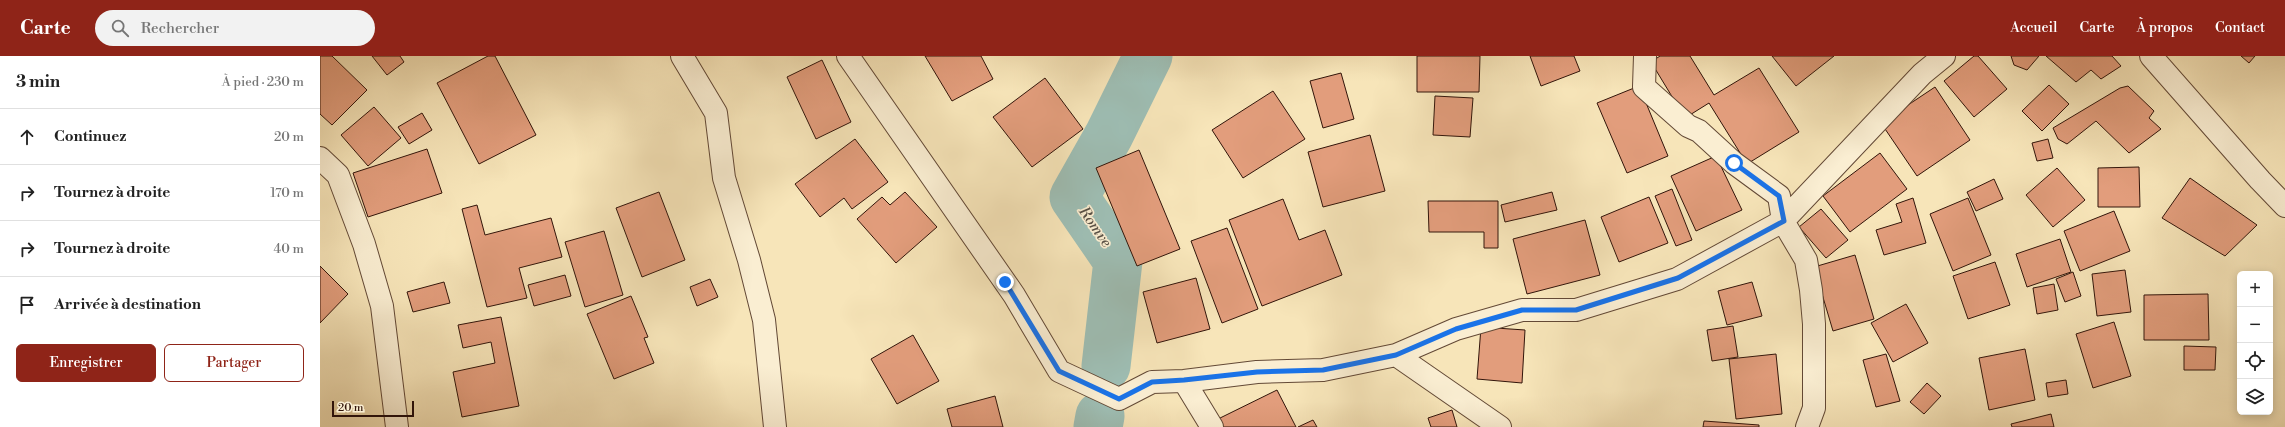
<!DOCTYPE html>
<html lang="fr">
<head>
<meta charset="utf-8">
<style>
	:root { --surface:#fff; --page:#f2f2f2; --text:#222; --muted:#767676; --line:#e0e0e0; --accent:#8f2418 }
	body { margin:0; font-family:"Libre Bodoni",serif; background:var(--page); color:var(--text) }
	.controls { position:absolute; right:12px; bottom:12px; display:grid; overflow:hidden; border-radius:6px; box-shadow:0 2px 10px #0003 }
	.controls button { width:36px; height:36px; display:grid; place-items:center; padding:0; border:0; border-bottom:1px solid var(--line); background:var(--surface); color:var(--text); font:20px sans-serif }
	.scale { position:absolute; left:12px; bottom:10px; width:82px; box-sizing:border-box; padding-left:4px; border:2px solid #32150a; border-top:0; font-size:11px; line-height:14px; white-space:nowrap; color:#32150a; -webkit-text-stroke:3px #faeed2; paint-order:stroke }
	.stop { position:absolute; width:12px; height:12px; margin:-9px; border:3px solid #1a73e8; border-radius:50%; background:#fff }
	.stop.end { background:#1a73e8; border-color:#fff; box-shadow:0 1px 4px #0008 }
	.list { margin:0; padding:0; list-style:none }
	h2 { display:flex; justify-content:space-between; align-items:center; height:52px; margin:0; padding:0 16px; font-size:17px }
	h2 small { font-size:13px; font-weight:400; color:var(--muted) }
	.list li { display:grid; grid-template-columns:26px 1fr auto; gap:12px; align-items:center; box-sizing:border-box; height:56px; padding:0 16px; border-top:1px solid var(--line) }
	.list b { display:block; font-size:15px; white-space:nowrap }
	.list em { font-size:13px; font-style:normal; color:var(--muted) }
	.actions { display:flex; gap:8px; padding:12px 16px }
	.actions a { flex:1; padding:9px 0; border:1px solid var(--accent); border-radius:6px; text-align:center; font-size:14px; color:var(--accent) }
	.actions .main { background:var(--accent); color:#fff }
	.icon { flex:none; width:22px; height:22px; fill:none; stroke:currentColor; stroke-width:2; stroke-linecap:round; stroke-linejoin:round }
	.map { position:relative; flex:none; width:1965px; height:371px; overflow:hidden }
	header { display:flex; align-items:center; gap:24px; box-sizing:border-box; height:56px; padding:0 20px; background:var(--accent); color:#fff }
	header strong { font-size:19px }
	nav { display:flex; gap:22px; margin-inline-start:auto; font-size:14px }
	.search { width:280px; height:36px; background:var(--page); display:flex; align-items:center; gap:10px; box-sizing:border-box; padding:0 14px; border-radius:22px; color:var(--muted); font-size:15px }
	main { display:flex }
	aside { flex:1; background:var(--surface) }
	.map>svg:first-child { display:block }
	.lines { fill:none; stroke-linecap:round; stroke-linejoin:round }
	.river { stroke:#9ebeb4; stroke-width:49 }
	.building { fill:#e29d7c; stroke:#32150a }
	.minor-casing { stroke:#634936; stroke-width:24 }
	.minor { stroke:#faeed2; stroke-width:22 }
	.route { stroke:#1a73e8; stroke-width:5 }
	.labels { text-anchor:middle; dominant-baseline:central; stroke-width:3.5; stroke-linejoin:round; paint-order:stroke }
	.water-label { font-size:15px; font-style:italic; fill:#585046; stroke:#faeed2 }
</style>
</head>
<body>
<header>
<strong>Carte</strong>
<div class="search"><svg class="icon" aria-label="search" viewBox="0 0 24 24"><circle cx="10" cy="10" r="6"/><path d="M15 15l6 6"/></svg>Rechercher</div>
<nav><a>Accueil</a><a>Carte</a><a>À propos</a><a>Contact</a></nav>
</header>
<main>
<aside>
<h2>3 min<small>À pied · 230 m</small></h2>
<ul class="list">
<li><svg class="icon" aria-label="ahead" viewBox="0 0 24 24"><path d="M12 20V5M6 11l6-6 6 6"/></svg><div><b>Continuez</b></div><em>20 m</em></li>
<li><svg class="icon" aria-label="right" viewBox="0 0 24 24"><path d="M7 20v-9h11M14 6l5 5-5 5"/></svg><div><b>Tournez à droite</b></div><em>170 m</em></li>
<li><svg class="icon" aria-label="right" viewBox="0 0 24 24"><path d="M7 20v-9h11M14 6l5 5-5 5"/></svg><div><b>Tournez à droite</b></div><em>40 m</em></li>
<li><svg class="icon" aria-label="arrive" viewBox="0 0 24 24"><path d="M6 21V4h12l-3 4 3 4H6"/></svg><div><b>Arrivée à destination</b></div></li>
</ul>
<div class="actions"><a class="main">Enregistrer</a><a>Partager</a></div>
</aside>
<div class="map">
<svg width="1965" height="371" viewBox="0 0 1965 371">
	<rect width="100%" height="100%" fill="#f7e5b9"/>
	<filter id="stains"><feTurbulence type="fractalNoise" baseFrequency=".005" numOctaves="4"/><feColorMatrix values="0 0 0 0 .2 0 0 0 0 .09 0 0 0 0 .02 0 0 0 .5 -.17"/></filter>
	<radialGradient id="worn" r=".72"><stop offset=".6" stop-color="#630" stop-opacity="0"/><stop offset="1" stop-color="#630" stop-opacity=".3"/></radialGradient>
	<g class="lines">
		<path class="river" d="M 786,310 L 798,205 L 754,141 L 789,79 L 828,0
			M 778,371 L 780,360"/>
	</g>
	<path class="building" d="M 0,0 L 12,0 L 47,34 L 12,69 L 0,58 Z
		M 52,0 L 80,0 L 84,6 L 67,19 Z
		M 168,0 L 175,0 L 216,79 L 159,108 L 117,27 Z
		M 605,0 L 661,0 L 673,23 L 632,45 Z
		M 1097,0 L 1160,0 L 1159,36 L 1097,36 Z
		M 1210,0 L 1254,0 L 1260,15 L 1221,30 Z
		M 1340,0 L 1370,0 L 1394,39 L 1439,12 L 1479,76 L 1427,108 L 1389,47 L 1365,62 L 1331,6 Z
		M 1452,0 L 1514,0 L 1476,30 Z
		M 1654,0 L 1658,0 L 1687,33 L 1654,61 L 1624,25 Z
		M 1691,0 L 1719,0 L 1707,14 L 1694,9 Z
		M 1726,0 L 1792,0 L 1801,10 L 1781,23 L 1771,14 L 1756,26 Z
		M 1921,0 L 1935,0 L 1929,7 Z
		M 502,4 L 531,66 L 496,83 L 467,21 Z
		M 1021,17 L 1034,63 L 1003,72 L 990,25 Z
		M 725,22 L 763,73 L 712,111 L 673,61 Z
		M 1729,29 L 1749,48 L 1722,75 L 1702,55 Z
		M 1319,30 L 1348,100 L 1307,117 L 1277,47 Z
		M 1808,30 L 1834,55 L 1829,62 L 1841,73 L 1809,97 L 1776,65 L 1747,88 L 1738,83 L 1733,72 L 1800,32 Z
		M 1615,31 L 1650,84 L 1597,120 L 1561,67 Z
		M 953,35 L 985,83 L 923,122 L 892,74 Z
		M 1115,40 L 1153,42 L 1150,81 L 1113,79 Z
		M 54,51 L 81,82 L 48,110 L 21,79 Z
		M 102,57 L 112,74 L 89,88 L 78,71 Z
		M 1050,79 L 1065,135 L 1003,151 L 988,96 Z
		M 535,83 L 568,126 L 532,153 L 524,142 L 500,161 L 475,128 Z
		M 1728,83 L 1733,102 L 1717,105 L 1712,87 Z
		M 107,93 L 122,137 L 48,161 L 33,117 Z
		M 819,94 L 860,193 L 817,210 L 776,112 Z
		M 1560,97 L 1587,133 L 1530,176 L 1503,140 Z
		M 1396,100 L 1422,154 L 1376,175 L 1351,120 Z
		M 1819,111 L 1820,151 L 1778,151 L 1778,112 Z
		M 1737,112 L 1765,144 L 1733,171 L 1706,139 Z
		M 1870,122 L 1937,169 L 1905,200 L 1842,162 Z
		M 1674,123 L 1683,143 L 1656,155 L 1647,136 Z
		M 1352,133 L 1372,184 L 1356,190 L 1335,140 Z
		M 339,136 L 365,204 L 322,221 L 296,152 Z
		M 585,136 L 617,171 L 576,207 L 537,163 L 562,141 L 570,149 Z
		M 1232,136 L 1237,154 L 1185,166 L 1181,149 Z
		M 1329,141 L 1348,187 L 1299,206 L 1281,161 Z
		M 1593,142 L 1606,187 L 1564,199 L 1556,174 L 1582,166 L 1576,148 Z
		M 1648,142 L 1671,199 L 1633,215 L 1610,158 Z
		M 963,143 L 979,184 L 1005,174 L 1022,219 L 942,250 L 909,164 Z
		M 1108,145 L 1178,145 L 1178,192 L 1164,192 L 1164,176 L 1109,176 Z
		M 157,149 L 165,179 L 231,162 L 242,201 L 199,212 L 207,242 L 167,251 L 142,153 Z
		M 1501,153 L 1528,184 L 1506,202 L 1479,171 Z
		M 1794,155 L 1810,195 L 1760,215 L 1744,175 Z
		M 1265,164 L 1280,219 L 1207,238 L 1193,183 Z
		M 907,172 L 938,253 L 902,267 L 871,185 Z
		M 284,175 L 303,239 L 265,251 L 245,186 Z
		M 1740,183 L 1751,216 L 1707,231 L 1696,198 Z
		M 1535,199 L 1554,263 L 1513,275 L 1494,211 Z
		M 1675,206 L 1690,249 L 1648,263 L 1633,220 Z
		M 0,210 L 28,238 L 0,267 Z
		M 1805,214 L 1811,256 L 1777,260 L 1772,218 Z
		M 1753,216 L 1761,240 L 1745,246 L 1736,223 Z
		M 245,219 L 251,240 L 214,250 L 208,229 Z
		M 876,222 L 890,273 L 837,287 L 823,236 Z
		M 390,223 L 398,241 L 377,250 L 370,231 Z
		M 124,226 L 130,247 L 93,256 L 87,236 Z
		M 1432,226 L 1442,260 L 1407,269 L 1398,235 Z
		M 1734,228 L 1738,254 L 1717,258 L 1713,232 Z
		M 1888,238 L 1889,284 L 1824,284 L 1824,239 Z
		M 311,240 L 328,281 L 324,282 L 334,307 L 294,323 L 267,258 Z
		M 1586,248 L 1608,287 L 1573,306 L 1551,267 Z
		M 181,261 L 199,350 L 142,361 L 133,316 L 175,307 L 171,286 L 143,292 L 138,269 Z
		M 1794,266 L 1811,320 L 1773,332 L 1756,278 Z
		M 1413,270 L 1418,301 L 1392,305 L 1387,274 Z
		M 1161,271 L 1205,274 L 1202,327 L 1157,323 Z
		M 593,279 L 619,325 L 577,348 L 551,303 Z
		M 1864,290 L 1896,291 L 1895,314 L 1864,314 Z
		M 1705,293 L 1715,344 L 1669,354 L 1659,302 Z
		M 1456,298 L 1462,358 L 1416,363 L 1409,303 Z
		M 1566,298 L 1580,345 L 1556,351 L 1543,304 Z
		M 1746,324 L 1748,338 L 1728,341 L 1726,327 Z
		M 1607,327 L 1621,340 L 1604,358 L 1590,346 Z
		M 957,334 L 976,371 L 900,371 L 896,364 Z
		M 675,340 L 683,371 L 632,371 L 627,353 Z
		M 1132,354 L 1137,371 L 1111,371 L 1108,362 Z
		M 1731,358 L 1734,371 L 1692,371 L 1691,368 Z
		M 993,364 L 997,371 L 978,371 Z
		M 1384,365 L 1439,369 L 1439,371 L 1383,371 Z"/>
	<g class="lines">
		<g class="minor-casing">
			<path id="minor" d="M 362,0 L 396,57 L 404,122 L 429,204 L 444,264 L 455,371
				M 528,0 L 694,239 L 739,315 L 799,343 L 832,326 L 864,325 L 937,316 L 1003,314 L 1076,299 L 1180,371
				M 1325,0 L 1324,31 L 1368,70 L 1379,75 L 1414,107 L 1459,140 L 1463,165 L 1486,204 L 1491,234 L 1494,268 L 1494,352 L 1487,371
				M 1831,0 L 1940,124 L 1965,150
				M 0,102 L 18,119 L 44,188 L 62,250 L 77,371
				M 1076,299 L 1136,273 L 1202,254 L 1256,254 L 1357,223 L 1463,165 L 1602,18 L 1624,0
				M 864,325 L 892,371"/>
		</g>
		<use href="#minor" class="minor"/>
	</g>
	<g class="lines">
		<path class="route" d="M 685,226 L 739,315 L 799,343 L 832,326 L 864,324 L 937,316 L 1003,314 L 1076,299 L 1136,273 L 1202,254 L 1256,254 L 1358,222 L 1464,165 L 1459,140 L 1414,107"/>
	</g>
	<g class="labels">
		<g class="water-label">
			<text transform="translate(775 171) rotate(55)">Romve</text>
		</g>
	</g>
	<rect width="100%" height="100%" filter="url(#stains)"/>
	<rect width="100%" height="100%" fill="url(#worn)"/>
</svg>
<div class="controls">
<button>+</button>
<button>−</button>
<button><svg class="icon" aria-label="locate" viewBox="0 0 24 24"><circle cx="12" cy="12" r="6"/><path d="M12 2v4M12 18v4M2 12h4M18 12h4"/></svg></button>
<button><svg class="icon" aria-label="layers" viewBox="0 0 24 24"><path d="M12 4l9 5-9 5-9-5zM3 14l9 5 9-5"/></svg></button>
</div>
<div class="scale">20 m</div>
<div class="stop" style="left:1414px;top:107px"></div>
<div class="stop end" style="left:685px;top:226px"></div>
</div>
</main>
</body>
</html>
